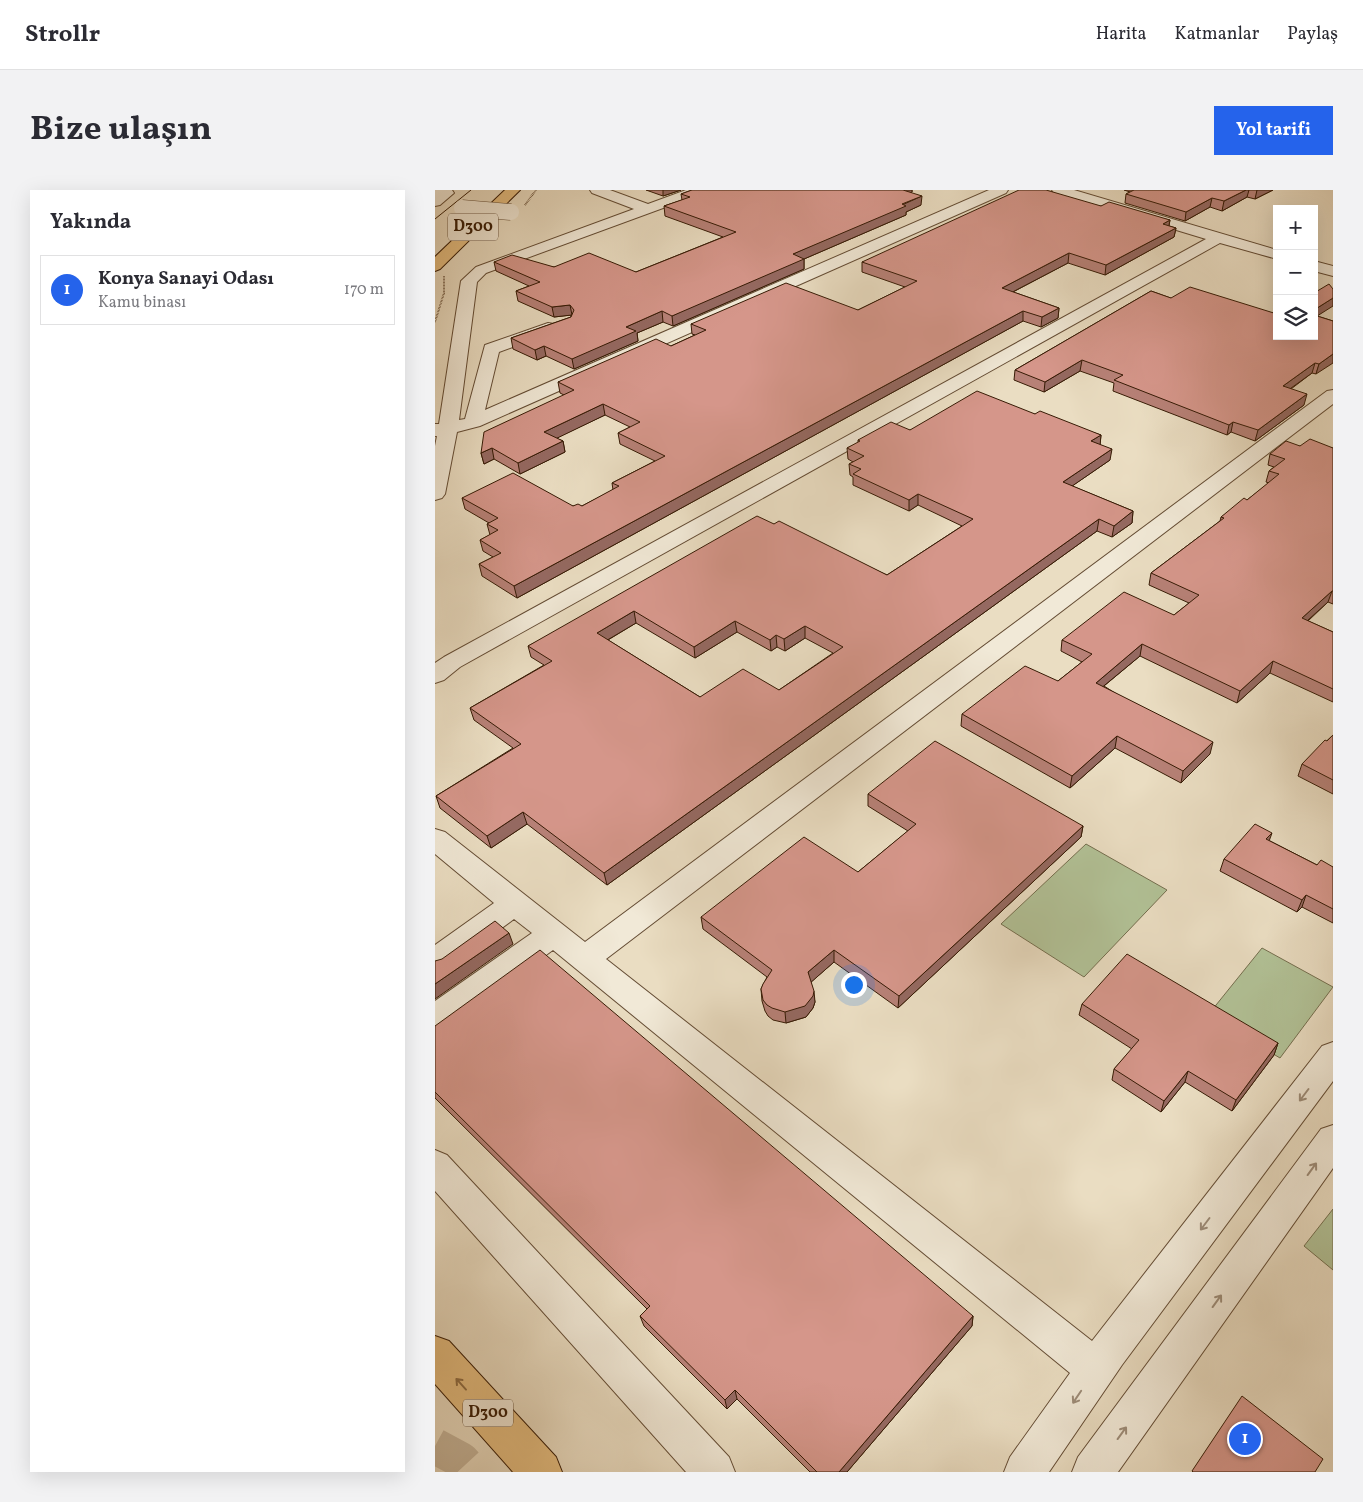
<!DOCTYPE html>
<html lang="tr">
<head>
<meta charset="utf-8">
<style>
	:root { --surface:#fff; --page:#f2f2f3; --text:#2b2b33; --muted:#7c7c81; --line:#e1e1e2; --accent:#2563eb }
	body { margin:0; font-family:Vollkorn,serif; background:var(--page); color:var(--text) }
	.controls { position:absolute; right:15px; top:15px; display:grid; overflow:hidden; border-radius:0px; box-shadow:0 5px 20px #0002 }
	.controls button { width:45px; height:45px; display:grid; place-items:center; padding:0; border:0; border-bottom:1px solid var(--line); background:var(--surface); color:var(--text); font:25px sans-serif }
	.you { position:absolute; left:418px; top:794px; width:18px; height:18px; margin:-12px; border:4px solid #fff; border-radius:50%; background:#1a73e8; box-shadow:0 0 0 8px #1a73e833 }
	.badge { display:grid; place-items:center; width:32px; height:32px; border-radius:50%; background:var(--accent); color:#fff; font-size:16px; font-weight:700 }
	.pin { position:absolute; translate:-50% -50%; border:2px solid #fff; box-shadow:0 1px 5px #0006 }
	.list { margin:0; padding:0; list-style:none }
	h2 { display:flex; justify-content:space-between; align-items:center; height:65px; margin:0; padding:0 20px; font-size:21px }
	h2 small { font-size:16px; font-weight:400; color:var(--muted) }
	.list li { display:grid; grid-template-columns:32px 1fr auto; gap:15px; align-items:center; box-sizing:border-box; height:70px; margin:0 10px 10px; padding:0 10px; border:1px solid var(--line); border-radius:0px }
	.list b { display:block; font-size:19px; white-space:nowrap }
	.list p { margin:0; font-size:16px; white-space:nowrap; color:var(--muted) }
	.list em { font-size:16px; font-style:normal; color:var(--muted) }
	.icon { flex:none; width:28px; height:28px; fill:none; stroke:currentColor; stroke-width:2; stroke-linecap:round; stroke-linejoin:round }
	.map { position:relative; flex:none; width:898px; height:1282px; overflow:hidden; border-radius:0px }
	header { display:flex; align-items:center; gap:30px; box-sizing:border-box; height:70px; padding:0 25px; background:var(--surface); border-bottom:1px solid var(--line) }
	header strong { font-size:24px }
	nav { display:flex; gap:28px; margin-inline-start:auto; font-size:18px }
	.intro { display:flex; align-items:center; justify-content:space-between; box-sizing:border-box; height:120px; padding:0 30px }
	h1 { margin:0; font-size:35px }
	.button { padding:12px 22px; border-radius:0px; background:var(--accent); color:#fff; font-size:18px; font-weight:700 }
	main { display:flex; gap:30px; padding:0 30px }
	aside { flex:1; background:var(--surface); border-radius:0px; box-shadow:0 5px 20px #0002 }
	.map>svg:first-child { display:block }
	.green { fill:#b2c297; stroke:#746e4e }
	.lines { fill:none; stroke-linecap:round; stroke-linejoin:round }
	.highway-tunnel { stroke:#c6b69c; stroke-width:36; stroke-dasharray:36 18; stroke-linecap:butt }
	.minor-casing { stroke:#644c34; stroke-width:2 }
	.highway-casing { stroke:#371b05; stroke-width:2 }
	.path { stroke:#371b05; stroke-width:2; stroke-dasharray:0.5 1; stroke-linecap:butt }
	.minor { fill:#f1e9d7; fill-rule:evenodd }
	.highway { fill:#e5be81; fill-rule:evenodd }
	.tram { stroke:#371b05; stroke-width:1 }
	.minor-bridge-casing { stroke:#644c34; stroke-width:17; stroke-linecap:butt }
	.minor-bridge { stroke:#f1e9d7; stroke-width:16 }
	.wall { fill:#b78177; stroke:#371b05; fill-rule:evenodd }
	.shaded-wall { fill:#956961; stroke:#371b05 }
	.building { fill:#d5968a; stroke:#371b05; fill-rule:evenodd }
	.oneway { stroke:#9d8c78 }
	.oneway2 { stroke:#8e6c43 }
	.labels { text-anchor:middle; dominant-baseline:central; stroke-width:4; stroke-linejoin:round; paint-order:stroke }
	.shield { fill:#f1e9d7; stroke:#6f5944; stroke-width:1 }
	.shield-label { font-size:16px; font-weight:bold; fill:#371b05 }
</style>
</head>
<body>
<header>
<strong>Strollr</strong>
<nav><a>Harita</a><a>Katmanlar</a><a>Paylaş</a></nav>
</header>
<div class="intro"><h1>Bize ulaşın</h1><a class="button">Yol tarifi</a></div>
<main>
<aside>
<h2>Yakında<small></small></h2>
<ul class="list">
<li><span class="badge">1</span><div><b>Konya Sanayi Odası</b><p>Kamu binası</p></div><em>170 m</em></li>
</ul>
</aside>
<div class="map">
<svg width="898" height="1282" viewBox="0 0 898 1282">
	<rect width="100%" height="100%" fill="#eaddc2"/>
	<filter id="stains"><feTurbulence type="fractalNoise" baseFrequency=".004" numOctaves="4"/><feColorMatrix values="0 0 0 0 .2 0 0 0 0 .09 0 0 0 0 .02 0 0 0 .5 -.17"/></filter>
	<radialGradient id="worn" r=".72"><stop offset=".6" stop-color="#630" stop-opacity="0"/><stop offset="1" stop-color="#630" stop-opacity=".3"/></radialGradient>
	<path class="green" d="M 651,654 L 732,700 L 649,787 L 566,734 Z
		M 827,758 L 898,797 L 845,868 L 773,825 Z
		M 898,1019 L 898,1080 L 869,1056 Z"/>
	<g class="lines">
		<path class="highway-tunnel" d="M 0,1256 L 26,1270 L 37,1282"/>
		<g class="minor-casing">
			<path id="minor" d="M 0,0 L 17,0 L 19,3 L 5,15 L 0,16 Z
				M 155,0 L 175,0 L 213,14 L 251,0 L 271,0 L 269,3 L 51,83 L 42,92 L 24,230 L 30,229 L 50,155 L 113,133 L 119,134 L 121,138 L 119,142 L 64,162 L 50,220 L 554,0 L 573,0 L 571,3 L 45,236 L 22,242 L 10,304 L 7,308 L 0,310 L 0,256 L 2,246 L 0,246 L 0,234 L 4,234 L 26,91 L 41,77 L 199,19 L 157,3 Z
				M 617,0 L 639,0 L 842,60 L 842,69 L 785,53 L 25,477 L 9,490 L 0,493 L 0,473 L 9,467 L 771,49 L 619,3 Z
				M 879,71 L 898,76 L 898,86 L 879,81 Z
				M 898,200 L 898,214 L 171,769 L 657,1151 L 887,856 L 898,852 L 898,891 L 687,1175 L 614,1282 L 569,1282 L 575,1267 L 635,1183 L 118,760 L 11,837 L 0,841 L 0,811 L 97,743 L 79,729 L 11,779 L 0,783 L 0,755 L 59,713 L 0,664 L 0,639 L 10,642 L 150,752 L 892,201 Z
				M 898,935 L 898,978 L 683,1282 L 637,1282 L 643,1267 L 886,939 Z
				M 0,960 L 12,965 L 294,1267 L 300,1282 L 251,1282 L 0,1001 Z"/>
		</g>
		<g class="highway-casing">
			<path id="highway" d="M 70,0 L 85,0 L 5,79 L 0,81 L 0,67 Z
				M 0,1146 L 14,1151 L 121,1267 L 127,1282 L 78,1282 L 0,1194 Z"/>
		</g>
		<path class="path" d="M 90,15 L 101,0
			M 0,132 L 9,103 L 9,86"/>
		<use href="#minor" class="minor"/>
		<use href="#highway" class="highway"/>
		<path class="tram" d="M 0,29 L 36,0"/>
		<g class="minor-bridge-casing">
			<path id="minor-bridge" d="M 27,18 L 76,22"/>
		</g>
		<use href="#minor-bridge" class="minor-bridge"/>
	</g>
	<path class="wall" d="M 211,0 L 246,0 L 228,6 Z
		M 257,0 L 477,0 L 477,2 L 476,3 L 486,15 L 471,22 L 471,25 L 369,69 L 369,79 L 238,136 L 228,132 L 202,143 L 203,151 L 139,179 L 111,166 L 102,170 L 78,159 L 76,148 L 136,127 L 136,125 L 119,127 L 83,111 L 81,101 L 94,96 L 61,81 L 59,72 L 119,77 L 201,82 L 288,47 L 230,26 L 229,16 L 247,10 L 246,4 Z
		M 689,0 L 838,0 L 820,9 L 812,7 L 787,21 L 775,17 L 750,31 L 690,13 L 691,4 L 695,2 Z
		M 666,16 L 735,30 L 734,36 L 741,38 L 739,47 L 670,85 L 633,73 L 578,102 L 624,118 L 623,128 L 606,137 L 588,131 L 82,408 L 47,386 L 44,374 L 58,367 L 48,361 L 45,350 L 55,345 L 52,334 L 54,333 L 30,319 L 27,308 L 138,316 L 147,316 L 178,300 L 177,293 L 220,271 L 185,254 L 183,243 L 195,237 L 170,225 L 121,248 L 128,251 L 130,262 L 85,284 L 59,269 L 49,274 L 46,263 L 129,205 L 125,203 L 123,192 L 236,156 L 260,145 L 257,144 L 256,134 L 423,120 L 470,97 L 427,82 L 427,72 Z
		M 716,101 L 842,146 L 882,126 L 898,131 L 881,184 L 877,183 L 856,199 L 869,215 L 820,251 L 796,242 L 792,245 L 678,201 L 679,193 L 645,181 L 609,202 L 579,190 L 580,180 Z
		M 600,224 L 666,245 L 665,254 L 675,270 L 637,296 L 698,321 L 697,333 L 677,347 L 662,341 L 172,695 L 92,634 L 56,658 L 5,618 L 1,606 L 78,558 L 39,530 L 35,518 L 109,475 L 96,467 L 93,456 L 339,334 L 452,385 L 527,336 L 483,315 L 474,321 L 418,295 L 418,287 L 415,285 L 414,274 L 418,272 L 413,269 L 412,258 L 423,253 L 423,250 L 475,240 ZM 201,433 L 260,468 L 302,442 L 336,461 L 342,457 L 350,461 L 370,448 L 398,463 L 344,500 L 265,507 L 173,450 Z
		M 865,256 L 898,258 L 898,414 L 893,412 L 873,431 L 898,442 L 898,512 L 835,483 L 802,513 L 705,466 L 669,496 L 775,564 L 746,593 L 680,558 L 635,598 L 526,536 L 527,524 L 623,491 L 647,472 L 626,461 L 627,450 L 739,425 L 754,413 L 714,395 L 716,383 L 785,331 L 786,327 L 812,310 L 834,293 L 831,292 L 834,281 L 839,277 L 833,275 L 835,264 Z
		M 898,545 L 898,604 L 863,586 L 867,574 Z
		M 433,604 L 648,636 L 646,647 L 463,818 L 399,772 L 376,792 L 380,812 L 378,818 L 371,827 L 351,833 L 338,830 L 333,826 L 330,821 L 327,811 L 326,799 L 332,787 L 268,739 L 266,727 L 423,682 L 473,641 L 433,616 Z
		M 835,651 L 882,675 L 898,677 L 898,733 L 867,717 L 862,722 L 785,681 L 789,669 Z
		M 647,814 L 843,853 L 839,865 L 797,921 L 750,892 L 726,922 L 677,890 L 679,879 L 697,859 L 644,825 Z
		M 0,836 L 538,1126 L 537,1136 L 412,1282 L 375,1282 L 302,1209 L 292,1219 L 209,1136 L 205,1126 L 212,1119 L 0,908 Z"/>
	<path class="shaded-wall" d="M 228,0 L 246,0 L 228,6 Z
		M 463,0 L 477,0 L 477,2 L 463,8 Z
		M 811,0 L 814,0 L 812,7 L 787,21 L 789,11 Z
		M 822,0 L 838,0 L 820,9 Z
		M 487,6 L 486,15 L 471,22 L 471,25 L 369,69 L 369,79 L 238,136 L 237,126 L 358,64 Z
		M 777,8 L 775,17 L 750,31 L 751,22 Z
		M 735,30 L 733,40 L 728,34 Z
		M 741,38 L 739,47 L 670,85 L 671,75 Z
		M 634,63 L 633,73 L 566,108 L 567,98 Z
		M 898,108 L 898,116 L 879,128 L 879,120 Z
		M 135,115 L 137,125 L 119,127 L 117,117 Z
		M 624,118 L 623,128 L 606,137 L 607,127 Z
		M 227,121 L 228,132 L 202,143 L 203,151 L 139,179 L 137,169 L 191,137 Z
		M 588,121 L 588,131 L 82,408 L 79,396 Z
		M 109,156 L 111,166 L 102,170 L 100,160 Z
		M 898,164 L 898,173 L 881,184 L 884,174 Z
		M 647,170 L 645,181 L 609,202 L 610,192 Z
		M 880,173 L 877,183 L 845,206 L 848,196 Z
		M 872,204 L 869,215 L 820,251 L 823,240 Z
		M 168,214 L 170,225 L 112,253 L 109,242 Z
		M 798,232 L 796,242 L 792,245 L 794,235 Z
		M 666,245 L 665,256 L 656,251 Z
		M 128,251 L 130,262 L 85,284 L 83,273 Z
		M 57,258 L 59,269 L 49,274 L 46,263 Z
		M 677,259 L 675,270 L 627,303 L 628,292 Z
		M 483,304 L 483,315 L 474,321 L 474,310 Z
		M 698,321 L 697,333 L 677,347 L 679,336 Z
		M 664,329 L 662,341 L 172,695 L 169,683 Z
		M 897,401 L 893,412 L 863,439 L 867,428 Z
		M 199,421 L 201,433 L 164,455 L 162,443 Z
		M 300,431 L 302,442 L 260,468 L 259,457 Z
		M 370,436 L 370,448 L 350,461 L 349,449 Z
		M 341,445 L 342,457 L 336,461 L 335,450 Z
		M 707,454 L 705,466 L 659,504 L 661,493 Z
		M 838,471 L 835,483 L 802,513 L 805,501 Z
		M 682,546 L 680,558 L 635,598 L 637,586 Z
		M 778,552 L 775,564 L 746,593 L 748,581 Z
		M 88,622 L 92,634 L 56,658 L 52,646 Z
		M 648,636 L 646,647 L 463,818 L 464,806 Z
		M 837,643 L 833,654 L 831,649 Z
		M 871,705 L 867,717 L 862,722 L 867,710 Z
		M 74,743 L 78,754 L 0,809 L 0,794 Z
		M 399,760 L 399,772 L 374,794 L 373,782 Z
		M 379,801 L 380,812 L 378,818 L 371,827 L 351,833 L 350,822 Z
		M 843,853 L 839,865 L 797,921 L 801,910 Z
		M 753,881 L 750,892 L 726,922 L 729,911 Z
		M 538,1126 L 537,1136 L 412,1282 L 404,1282 Z
		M 300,1200 L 302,1209 L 292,1219 L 290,1210 Z"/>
	<path class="building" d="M 257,0 L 468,0 L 487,6 L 467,14 L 471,16 L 358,64 L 369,69 L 237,126 L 227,121 L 191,137 L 201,141 L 137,169 L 109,156 L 100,160 L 76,148 L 136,127 L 139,120 L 135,115 L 117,117 L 81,101 L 105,92 L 59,72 L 77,65 L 119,77 L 154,63 L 201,82 L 301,42 L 229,16 L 255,7 L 246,4 Z
		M 584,0 L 611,0 L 666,16 L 674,12 L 735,30 L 728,34 L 741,38 L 671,75 L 634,63 L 567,98 L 624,118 L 607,127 L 588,121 L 79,396 L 44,374 L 66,363 L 45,350 L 63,340 L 52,334 L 63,328 L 27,308 L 78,283 L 138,316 L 143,314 L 147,316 L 184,296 L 177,293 L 230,266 L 183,243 L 205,232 L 168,214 L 109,242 L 128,251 L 83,273 L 57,258 L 46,263 L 49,242 L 139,200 L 123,192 L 221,149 L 236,156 L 271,140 L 256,134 L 351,93 L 423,120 L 482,91 L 427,72 Z
		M 699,0 L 811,0 L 789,11 L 777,8 L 751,22 L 691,4 Z
		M 894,94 L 898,99 L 898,108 L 879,120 L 879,103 Z
		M 755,97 L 842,124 L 842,146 L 879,146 L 879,125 L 898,131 L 898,164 L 884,174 L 880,173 L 848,196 L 872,204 L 823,240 L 798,232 L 794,235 L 679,190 L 688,185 L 647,170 L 610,192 L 580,180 L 716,101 L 736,108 Z
		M 542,201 L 600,224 L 605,221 L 666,245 L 656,251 L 677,259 L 628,292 L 698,321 L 679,336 L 664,329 L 169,683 L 88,622 L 52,646 L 1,606 L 86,554 L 35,518 L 117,471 L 93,456 L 322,326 L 339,334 L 344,331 L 452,385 L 538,329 L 483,304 L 474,310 L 418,284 L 426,279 L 414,274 L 429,266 L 412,258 L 425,251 L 423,250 L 456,232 L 475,240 ZM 199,421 L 259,457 L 300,431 L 335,450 L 341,445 L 349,449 L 370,436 L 408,457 L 344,500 L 308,479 L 265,507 L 162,443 Z
		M 875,249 L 898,258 L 898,401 L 897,401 L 867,428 L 898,442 L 898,499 L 838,471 L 805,501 L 707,454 L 661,493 L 778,552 L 748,581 L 682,546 L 637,586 L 527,524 L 590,476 L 623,491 L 657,464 L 627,450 L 689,402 L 739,425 L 764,405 L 716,383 L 789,328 L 786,327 L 809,308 L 812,310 L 844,284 L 834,281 L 850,269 L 835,264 L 851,251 L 865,256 Z
		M 898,545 L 898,590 L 867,574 L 890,550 L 892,551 Z
		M 500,551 L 648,636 L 464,806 L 399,760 L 373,782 L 379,801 L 378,806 L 370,816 L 350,822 L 337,818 L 332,815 L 328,810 L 326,799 L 328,794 L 337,780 L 266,727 L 369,647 L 423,682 L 481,634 L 433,604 Z
		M 820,634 L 837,643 L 831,649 L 882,675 L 886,670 L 898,677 L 898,719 L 871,705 L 867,710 L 789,669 Z
		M 60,731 L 74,743 L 0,794 L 0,771 L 7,769 Z
		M 105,760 L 538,1126 L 404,1282 L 382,1282 L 300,1200 L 290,1210 L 205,1126 L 215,1116 L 0,902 L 0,836 Z
		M 692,764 L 843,853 L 801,910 L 753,881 L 729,911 L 679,879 L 704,850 L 647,814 Z
		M 807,1206 L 888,1269 L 880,1282 L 758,1282 L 757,1281 Z"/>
	<defs><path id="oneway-shaft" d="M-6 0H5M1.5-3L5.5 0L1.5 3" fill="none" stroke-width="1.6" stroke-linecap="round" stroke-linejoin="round" transform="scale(1.25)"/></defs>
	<g class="oneway">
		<use href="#oneway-shaft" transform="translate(869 905) rotate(127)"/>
		<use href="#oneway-shaft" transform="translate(877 979) rotate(-54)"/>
		<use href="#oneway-shaft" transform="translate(770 1034) rotate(127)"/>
		<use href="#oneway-shaft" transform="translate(782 1111) rotate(-54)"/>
		<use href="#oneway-shaft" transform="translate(642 1207) rotate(124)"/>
		<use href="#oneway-shaft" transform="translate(687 1243) rotate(-54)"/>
	</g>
	<use class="oneway2" href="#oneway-shaft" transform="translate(26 1194) rotate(-132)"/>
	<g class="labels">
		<g class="shield">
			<rect x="13" y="23.5" width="50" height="27" rx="4"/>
			<rect x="28" y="1209.5" width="50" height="27" rx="4"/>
		</g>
		<g class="shield-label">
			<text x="38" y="37">D300</text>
			<text x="53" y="1223">D300</text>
		</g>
	</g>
	<rect width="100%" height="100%" filter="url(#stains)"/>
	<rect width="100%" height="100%" fill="url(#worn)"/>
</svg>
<div class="controls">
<button>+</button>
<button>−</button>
<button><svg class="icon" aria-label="layers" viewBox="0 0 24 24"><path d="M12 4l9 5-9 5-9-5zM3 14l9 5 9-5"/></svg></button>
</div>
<div class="you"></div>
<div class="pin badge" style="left:810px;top:1249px">1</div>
</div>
</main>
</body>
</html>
